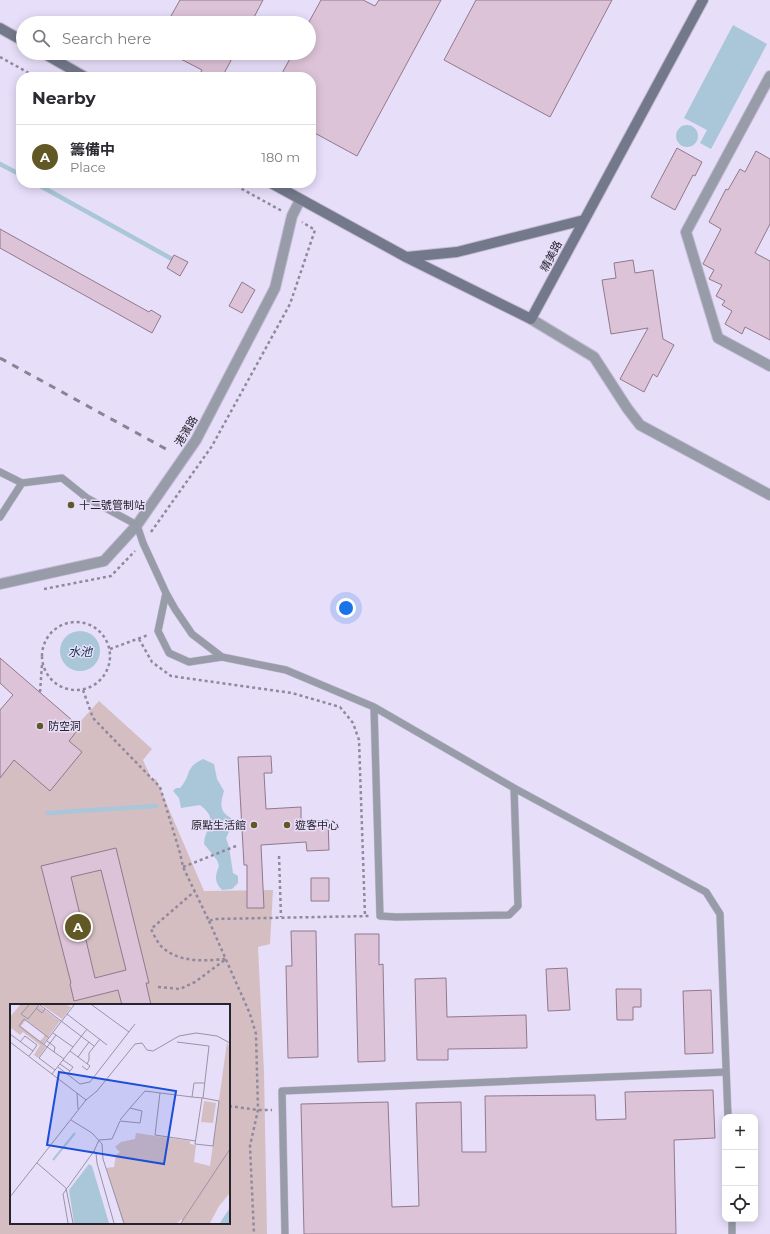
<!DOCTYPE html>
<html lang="en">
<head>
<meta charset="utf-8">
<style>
	:root { --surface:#fff; --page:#f7f7f7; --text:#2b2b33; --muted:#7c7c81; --line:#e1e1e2; --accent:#615825 }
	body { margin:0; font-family:Montserrat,"Noto Sans TC",sans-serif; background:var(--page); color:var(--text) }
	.controls { position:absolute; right:12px; bottom:12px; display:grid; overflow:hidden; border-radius:8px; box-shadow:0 2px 10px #0003 }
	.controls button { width:36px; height:36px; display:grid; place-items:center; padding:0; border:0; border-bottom:1px solid var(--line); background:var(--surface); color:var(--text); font:20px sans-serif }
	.you { position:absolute; left:346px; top:608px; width:14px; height:14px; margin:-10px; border:3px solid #fff; border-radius:50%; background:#1a73e8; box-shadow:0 0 0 6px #1a73e833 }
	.badge { display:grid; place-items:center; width:26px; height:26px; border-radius:50%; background:var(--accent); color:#fff; font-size:13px; font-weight:700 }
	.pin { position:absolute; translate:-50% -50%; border:2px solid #fff; box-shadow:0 1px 4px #0006 }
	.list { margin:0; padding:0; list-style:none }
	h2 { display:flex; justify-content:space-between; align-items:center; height:52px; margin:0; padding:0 16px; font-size:17px }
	h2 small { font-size:13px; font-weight:400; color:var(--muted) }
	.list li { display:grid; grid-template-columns:26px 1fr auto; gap:12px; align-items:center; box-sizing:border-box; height:64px; padding:0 16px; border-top:1px solid var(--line) }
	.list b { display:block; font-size:15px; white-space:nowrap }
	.list p { margin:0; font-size:13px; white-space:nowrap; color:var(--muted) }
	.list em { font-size:13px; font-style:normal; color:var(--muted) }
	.icon { flex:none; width:22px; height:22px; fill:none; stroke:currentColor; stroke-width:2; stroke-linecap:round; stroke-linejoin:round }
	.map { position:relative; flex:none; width:770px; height:1234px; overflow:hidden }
	.search { position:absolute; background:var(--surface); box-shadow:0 2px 10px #0003; left:16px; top:16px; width:300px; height:44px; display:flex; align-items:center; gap:10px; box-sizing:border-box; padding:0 14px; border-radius:22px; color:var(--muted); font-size:15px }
	.panel { position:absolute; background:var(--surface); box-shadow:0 2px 10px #0003; left:16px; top:72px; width:300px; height:116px; border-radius:16px }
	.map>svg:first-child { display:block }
	.green { fill:#d4bec2; fill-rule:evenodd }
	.water { fill:#aac6d9 }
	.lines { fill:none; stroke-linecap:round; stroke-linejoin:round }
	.stream { stroke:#aac6d9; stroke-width:4.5 }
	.building { fill:#ddc3d8; stroke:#90798c; fill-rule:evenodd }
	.service-casing { stroke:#c4bcd4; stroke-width:8 }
	.minor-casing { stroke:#c4bcd4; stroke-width:12 }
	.secondary-casing { stroke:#c4bcd4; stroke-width:12 }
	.path { stroke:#90899d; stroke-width:2.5; stroke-dasharray:3 3; stroke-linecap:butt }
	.service { stroke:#979ca8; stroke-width:7 }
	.minor { stroke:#979ca8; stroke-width:10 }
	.secondary { stroke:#73798a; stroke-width:10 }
	.rail { stroke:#898395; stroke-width:3; stroke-dasharray:7 7; stroke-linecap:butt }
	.poi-dot { fill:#615825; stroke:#e7def9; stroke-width:1.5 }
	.labels { text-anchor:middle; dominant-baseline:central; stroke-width:3; stroke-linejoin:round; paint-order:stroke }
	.street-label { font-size:11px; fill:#27232d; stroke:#e7def9 }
	.poi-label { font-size:11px; fill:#27232d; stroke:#e7def9; text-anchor:start }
	.water-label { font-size:12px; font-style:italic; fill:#0d3348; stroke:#e7def9 }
	.inset-river { fill:none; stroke:#aac6d9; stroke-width:2 }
	.inset-road { fill:none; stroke:#9a93a7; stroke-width:1 }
	.view { fill:#1d4ed8; fill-opacity:0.15; stroke:#1d4ed8; stroke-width:2 }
	.inset-edge { fill:none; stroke:#27232d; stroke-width:2 }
</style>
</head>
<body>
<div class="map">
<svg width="770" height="1234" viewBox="0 0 770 1234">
	<rect width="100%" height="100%" fill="#e7def9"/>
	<path class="green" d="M 99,701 L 152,749 L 143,760 L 152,780 L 156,779 L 204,891 L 273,890 L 270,944 L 258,947 L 264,1072 L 267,1234 L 0,1234 L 0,735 L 45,760 ZM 11,1005 L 229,1005 L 229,1223 L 11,1223 Z"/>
	<path class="water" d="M 733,25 L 767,44 L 711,149 L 700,143 L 707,130 L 684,118 Z
		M676 136a11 11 0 1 1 22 0a11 11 0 1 1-22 0Z
		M60 651a20 20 0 1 1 40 0a20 20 0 1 1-40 0Z
		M 203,759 L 214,764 L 217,779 L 224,791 C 221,802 218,811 231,818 L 229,832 L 226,838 L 229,847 L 233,873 L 238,876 L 238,883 L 232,889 L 222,890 C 214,882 215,876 219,866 L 217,860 L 204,844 C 205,826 220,820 200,805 L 181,808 L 179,798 L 173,791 L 176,788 L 180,788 C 192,775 184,768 203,759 Z"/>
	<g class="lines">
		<path class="stream" d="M 0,164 L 21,175
			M 35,183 L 172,259
			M 48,813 L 156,806"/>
	</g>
	<path class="building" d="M 180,0 L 263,0 L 251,23 L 167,23 Z
		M 321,0 L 363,0 L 375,6 L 379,0 L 441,0 L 357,156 L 311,131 L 311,77 L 280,77 L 293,53 L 309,53 L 309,22 Z
		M 476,0 L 612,0 L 550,117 L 444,60 Z
		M 169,53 L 235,53 L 222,77 L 198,77 L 202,70 Z
		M 677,148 L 702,162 L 695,176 L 693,175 L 675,210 L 651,197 Z
		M 756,151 L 770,159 L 770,224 L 755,253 L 770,261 L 770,340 L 745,327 L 742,334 L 725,324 L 732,311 L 722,305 L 725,301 L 716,296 L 722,285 L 709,279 L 714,270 L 703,264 L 721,229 L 709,222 L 726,189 L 728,190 L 740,169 L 745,172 Z
		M 0,229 L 149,312 L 151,310 L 161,316 L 152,333 L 0,248 Z
		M 174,255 L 188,262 L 180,276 L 167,268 Z
		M 633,260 L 635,273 L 653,270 L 663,339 L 674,345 L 657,377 L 653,374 L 644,392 L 620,379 L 648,328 L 611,334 L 602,280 L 616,278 L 614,263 Z
		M 242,282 L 255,290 L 242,313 L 229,306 Z
		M 0,658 L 80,727 L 69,741 L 82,752 L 50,791 L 14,760 L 0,778 L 0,710 L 13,695 L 0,683 Z
		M 271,756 L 272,773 L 264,773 L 266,809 L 301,807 L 301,822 L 328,820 L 329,850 L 307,851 L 306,842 L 261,845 L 264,908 L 247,908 L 247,865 L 244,865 L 238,757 Z
		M 116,848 L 149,983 L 146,983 L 151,1005 L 122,1005 L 118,990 L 74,1001 L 70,984 L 71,983 L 41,866 ZM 101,870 L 126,970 L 95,978 L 71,877 Z
		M 311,878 L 329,878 L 329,901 L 311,901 Z
		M 291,931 L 316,931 L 318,1057 L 288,1058 L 286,966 L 292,966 Z
		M 355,934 L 379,934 L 379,965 L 383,964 L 385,1061 L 358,1062 Z
		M 567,968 L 570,1010 L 548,1011 L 546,969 Z
		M 446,978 L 447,1017 L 526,1015 L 527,1048 L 448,1049 L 448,1060 L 417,1060 L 415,979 Z
		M 616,989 L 641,989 L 641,1007 L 633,1007 L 633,1020 L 617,1020 Z
		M 711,990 L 713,1053 L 685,1054 L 683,991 Z
		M 713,1090 L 715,1138 L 674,1140 L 676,1234 L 304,1234 L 301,1104 L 388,1102 L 392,1207 L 419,1206 L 416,1103 L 461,1102 L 462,1152 L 486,1152 L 485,1096 L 595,1095 L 596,1120 L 626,1119 L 625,1092 Z"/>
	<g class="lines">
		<g class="service-casing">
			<path id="service" d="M 0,472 L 22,483 L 0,517
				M 22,483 L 62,478 L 87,498 L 137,525 L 143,543 L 166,593 L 158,631 L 169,653 L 189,662 L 222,657 L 286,670 L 374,707 L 380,916 L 396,917 L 509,915 L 518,906 L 514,788 L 706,892 L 720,914 L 728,1117
				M 166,593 L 175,609 L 192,634 L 222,657
				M 374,707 L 514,788
				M 732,1219 L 732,1234
				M 285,1234 L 282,1091 L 726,1072"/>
		</g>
		<g class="minor-casing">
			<path id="minor" d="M 770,76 L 686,232 L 718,338 L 770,366
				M 531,319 L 594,357 L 627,408 L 640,425 L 770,495
				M 0,584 L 104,561 L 137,525 L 196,440 L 275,288 L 292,216 L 300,200"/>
		</g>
		<g class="secondary-casing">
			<path id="secondary" d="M 0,28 L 23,41
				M 43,53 L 85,77
				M 271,183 L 406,257 L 531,319 L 703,0
				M 407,257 L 457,252 L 584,220"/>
		</g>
		<path class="path" d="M 0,57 L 36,77
			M 231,183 L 282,211
			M 151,532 L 212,446 L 290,304 L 315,230 L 302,222
			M 44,589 L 111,576 L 135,551
			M42 656a34 34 0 1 1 68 0a34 34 0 1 1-68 0Z
			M 139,639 L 152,662 L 171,676 L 292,693 L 340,707 L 353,723 L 359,740 L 365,916
			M 110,649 L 148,635
			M 83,690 L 93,718 L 160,787 L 180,853 L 183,867 L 209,921 L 214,919 L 370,916
			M 40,692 L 42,665
			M 279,856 L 281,917
			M 183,867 L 236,846
			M 209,921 L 250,1014 L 256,1034 L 258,1110 L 250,1146 L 254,1234
			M 158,987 L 180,989 L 195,982 L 226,959 C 205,961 181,963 163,948 C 158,944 154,935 151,929 L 195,891
			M 229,1106 L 258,1110 L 272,1110"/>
		<use href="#service" class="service"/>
		<use href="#minor" class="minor"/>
		<use href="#secondary" class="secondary"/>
		<path class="rail" d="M 0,358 L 166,449"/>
	</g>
	<g class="poi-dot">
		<circle cx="71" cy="505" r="4"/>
		<circle cx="40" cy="726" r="4"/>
		<circle cx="254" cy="825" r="4"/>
		<circle cx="287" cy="825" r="4"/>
	</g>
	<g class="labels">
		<g class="street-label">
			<text transform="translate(551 256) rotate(-62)">精美路</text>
			<text transform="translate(186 431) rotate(-59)">港濱路</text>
		</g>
		<g class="poi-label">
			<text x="79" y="505">十二號管制站</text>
			<text x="48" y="726">防空洞</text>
			<text x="246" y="825" text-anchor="end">原點生活館</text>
			<text x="295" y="825">遊客中心</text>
		</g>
		<g class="water-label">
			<text x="80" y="651">水池</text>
		</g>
	</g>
	<g transform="translate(10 1004)">
		<rect width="220" height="220" fill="#e7def9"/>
		<path d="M 10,1 L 28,1 L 50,17 L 33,40 L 36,43 L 28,54 L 24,51 L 30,41 L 13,28 L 10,31 L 0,23 L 0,13 ZM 16,16 L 35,31 L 32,35 L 30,37 L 11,22 ZM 32,1 L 57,1 L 61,3 L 52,15 ZM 217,38 L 220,45 L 220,189 L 209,202 L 200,219 L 172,219 L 172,215 L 167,219 L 113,219 L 96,164 L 104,163 L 106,151 L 110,148 L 105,143 L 111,138 L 125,135 L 126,129 L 180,137 L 180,140 L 186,141 L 184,158 L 200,162 ZM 194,97 L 206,99 L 203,119 L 191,118 Z" fill="#d4bec2" fill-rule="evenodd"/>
		<path d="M 79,160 L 82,162 L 99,219 L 64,219 L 59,186 ZM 220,204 L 220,219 L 210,219 L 213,214 Z" fill="#aac6d9"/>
		<path class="inset-river" d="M 43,156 L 65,129"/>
		<path class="inset-road" d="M 19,1 L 11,10 L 18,15 L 29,1M 30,1 L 84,42M 82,1 L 119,28M 26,4 L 32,9 L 35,5M 57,10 L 97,41M 43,29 L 63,43M 0,30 L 23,47 L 19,52M 37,37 L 45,43 L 44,48 L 9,22 L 14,15 L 39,34M 0,38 L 76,96 L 0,193M 10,38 L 15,32 L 27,41 L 23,47M 167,38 L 199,42 L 193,94M 34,40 L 64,1M 60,47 L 80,62 L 77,66 L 72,62M 44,48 L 54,55M 68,53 L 79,38M 53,56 L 63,63 L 57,71M 50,60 L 60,67M 77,60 L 79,56 L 79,49 L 90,35M 48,63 L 70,80 L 80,78 L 125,20M 45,66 L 29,54 L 46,31M 42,70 L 77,25M 67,89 L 68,105M 150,89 L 145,131 L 186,137M 182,93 L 184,79 L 195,79M 76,96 L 87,87 L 125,40 L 132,39 L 137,46 L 143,47 L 169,32 L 186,29 L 207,32 L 220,39M 61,116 L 82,129 L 92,140 L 93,155 L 114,219M 110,116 L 120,104M 84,147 L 89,136 L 102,135 L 110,117 L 130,119 L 132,107 L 120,104 L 135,87 L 182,93 L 193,94 L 209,97 L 203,142 L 185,140 L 192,94M 27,159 L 56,184 L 63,219M 58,219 L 53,190 L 84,147 L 86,149 L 87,159 L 104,219M 171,219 L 220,145"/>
		<path class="view" d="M 49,68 L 166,87 L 154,160 L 37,141 Z"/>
		<rect width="220" height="220" class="inset-edge"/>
	</g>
</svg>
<div class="controls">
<button>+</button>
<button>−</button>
<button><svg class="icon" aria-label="locate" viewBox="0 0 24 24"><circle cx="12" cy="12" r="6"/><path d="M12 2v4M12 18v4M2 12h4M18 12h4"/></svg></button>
</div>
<div class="you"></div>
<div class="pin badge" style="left:78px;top:927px">A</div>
<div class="search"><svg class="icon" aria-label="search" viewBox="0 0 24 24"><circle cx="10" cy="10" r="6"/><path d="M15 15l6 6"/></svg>Search here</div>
<section class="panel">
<h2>Nearby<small></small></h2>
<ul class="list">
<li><span class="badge">A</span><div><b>籌備中</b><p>Place</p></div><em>180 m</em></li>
</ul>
</section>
</div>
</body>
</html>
